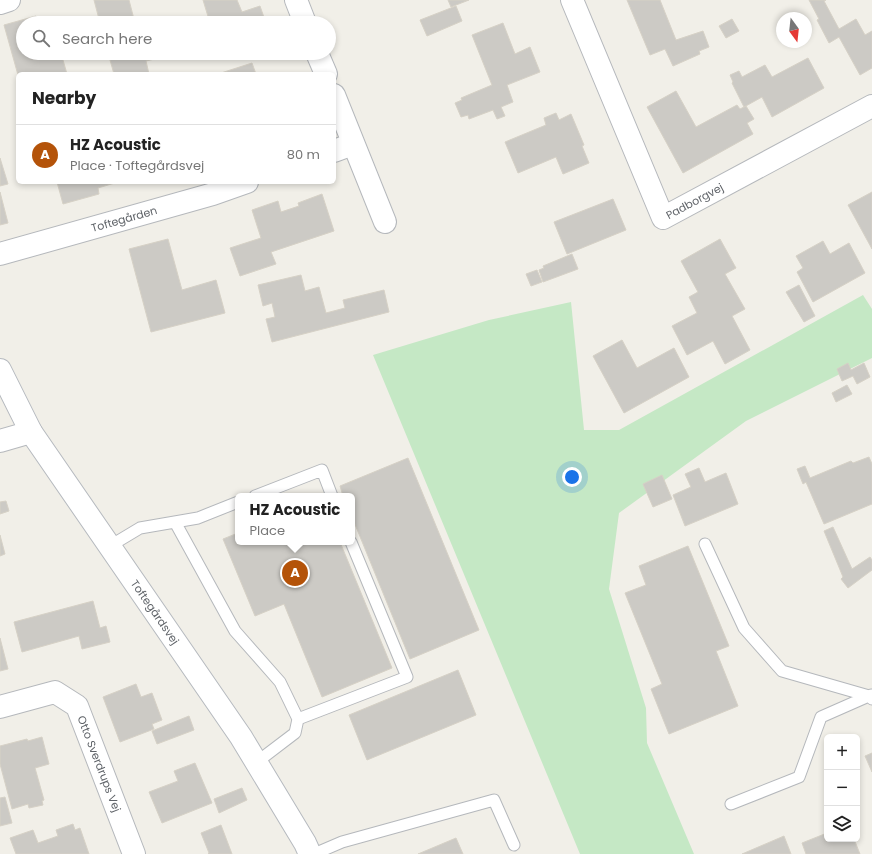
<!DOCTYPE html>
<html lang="en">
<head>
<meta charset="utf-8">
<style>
	:root { --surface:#fff; --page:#f6f6f6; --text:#222; --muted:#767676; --line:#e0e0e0; --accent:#b45309 }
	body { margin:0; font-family:Poppins,sans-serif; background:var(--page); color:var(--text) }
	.controls { position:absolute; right:12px; bottom:12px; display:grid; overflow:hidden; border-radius:6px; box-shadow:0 2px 6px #0003 }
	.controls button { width:36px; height:36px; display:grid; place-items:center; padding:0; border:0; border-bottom:1px solid var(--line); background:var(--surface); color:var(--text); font:20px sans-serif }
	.compass { position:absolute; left:776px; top:12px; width:36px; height:36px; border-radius:50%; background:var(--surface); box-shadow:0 2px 6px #0003; rotate:165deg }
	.you { position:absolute; left:572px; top:477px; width:14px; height:14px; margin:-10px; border:3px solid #fff; border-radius:50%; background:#1a73e8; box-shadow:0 0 0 6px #1a73e833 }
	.badge { display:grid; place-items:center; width:26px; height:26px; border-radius:50%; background:var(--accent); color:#fff; font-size:13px; font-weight:700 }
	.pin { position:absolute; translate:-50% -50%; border:2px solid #fff; box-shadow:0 1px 4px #0006 }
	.popup { position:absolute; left:235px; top:493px; width:120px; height:52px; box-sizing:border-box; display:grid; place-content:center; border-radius:6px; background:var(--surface); filter:drop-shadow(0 1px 3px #0005); font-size:13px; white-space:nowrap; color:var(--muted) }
	.popup b { font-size:15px; color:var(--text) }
	.popup::after { content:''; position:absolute; left:50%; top:100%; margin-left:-8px; border:8px solid transparent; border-top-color:var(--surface) }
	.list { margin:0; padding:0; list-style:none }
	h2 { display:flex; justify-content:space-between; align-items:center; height:52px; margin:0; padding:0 16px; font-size:17px }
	h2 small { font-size:13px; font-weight:400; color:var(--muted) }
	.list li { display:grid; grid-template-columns:26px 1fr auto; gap:12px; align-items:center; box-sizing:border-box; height:60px; padding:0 16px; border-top:1px solid var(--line) }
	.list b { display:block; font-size:15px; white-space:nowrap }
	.list p { margin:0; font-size:13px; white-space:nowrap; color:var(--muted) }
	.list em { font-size:13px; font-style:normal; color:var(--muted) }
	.icon { flex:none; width:22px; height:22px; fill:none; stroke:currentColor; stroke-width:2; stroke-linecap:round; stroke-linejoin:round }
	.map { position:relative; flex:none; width:872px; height:854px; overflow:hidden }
	.search { position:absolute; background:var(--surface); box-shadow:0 2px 6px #0003; left:16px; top:16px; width:320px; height:44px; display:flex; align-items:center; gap:10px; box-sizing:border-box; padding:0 14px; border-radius:22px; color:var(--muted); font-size:15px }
	.panel { position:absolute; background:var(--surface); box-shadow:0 2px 6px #0003; left:16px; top:72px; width:320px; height:112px; border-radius:6px }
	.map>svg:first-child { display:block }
	.green { fill:#c5e8c5 }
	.building { fill:#cccac5; stroke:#d6d1c6 }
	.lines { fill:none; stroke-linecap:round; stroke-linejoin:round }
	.lane-casing { stroke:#b5b8bc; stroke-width:13 }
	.street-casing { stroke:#b5b8bc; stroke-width:24 }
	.secondary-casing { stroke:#b6babf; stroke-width:24 }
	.lane { stroke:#fff; stroke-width:11 }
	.street { stroke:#fff; stroke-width:22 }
	.secondary { stroke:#fff; stroke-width:22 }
	.labels { text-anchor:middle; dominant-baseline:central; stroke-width:3.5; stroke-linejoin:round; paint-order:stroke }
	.street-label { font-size:11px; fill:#5f6368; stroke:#fff }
</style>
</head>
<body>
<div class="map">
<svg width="872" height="854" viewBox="0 0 872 854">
	<rect width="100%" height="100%" fill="#f1efe8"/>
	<path class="green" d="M 863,295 L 872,309 L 872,358 L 746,421 L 619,513 L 609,589 L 646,708 L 647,743 L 694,854 L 580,854 L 373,355 L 489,320 L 571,302 L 584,430 L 619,430 Z"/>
	<path class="building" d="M 94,0 L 129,0 L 135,23 L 100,23 Z
		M 203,0 L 237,0 L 242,12 L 260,6 L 266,23 L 210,23 Z
		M 448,0 L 469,0 L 451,7 Z
		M 627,0 L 660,0 L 676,40 L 703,31 L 709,47 L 699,51 L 700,54 L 673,66 L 665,49 L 650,55 Z
		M 809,0 L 826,0 L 824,1 L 839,29 L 856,19 L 865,35 L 872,31 L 872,68 L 860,75 L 839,37 L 829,43 L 817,20 L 819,19 Z
		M 456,6 L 462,21 L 427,36 L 420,20 Z
		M 36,16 L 38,23 L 23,23 L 23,53 L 61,53 L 67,74 L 18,74 L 18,75 L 4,25 Z
		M 732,19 L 739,31 L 726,38 L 719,26 Z
		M 503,23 L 515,54 L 530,47 L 540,72 L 507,85 L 513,102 L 501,107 L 505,116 L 497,119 L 493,110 L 469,119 L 468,115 L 461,117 L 455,103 L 462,100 L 461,98 L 492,85 L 472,35 Z
		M 108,53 L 158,53 L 159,58 L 146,61 L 149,74 L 114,74 Z
		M 211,53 L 228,53 L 212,58 Z
		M 808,58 L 824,88 L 772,117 L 762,97 L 744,107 L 732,83 L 733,82 L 730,75 L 739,71 L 742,77 L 765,65 L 772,77 Z
		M 252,63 L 256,74 L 222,74 L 221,73 Z
		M 676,91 L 696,127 L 737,105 L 740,109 L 746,106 L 754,119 L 747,123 L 753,134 L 683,173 L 647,107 Z
		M 556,113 L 559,120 L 571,114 L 584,145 L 582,146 L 589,163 L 563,174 L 556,157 L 518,173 L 505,142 L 546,125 L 544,118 Z
		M 0,158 L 8,184 L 0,186 Z
		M 57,182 L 118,182 L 98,188 L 99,194 L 63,204 Z
		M 0,192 L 8,223 L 0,225 Z
		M 872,192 L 872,249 L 848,205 Z
		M 322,194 L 334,231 L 271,252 L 276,264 L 240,276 L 230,248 L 261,238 L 252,210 L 278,201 L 281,212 L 299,206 L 298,203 Z
		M 613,199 L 626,230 L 567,254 L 554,222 Z
		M 168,239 L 182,290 L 216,280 L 225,313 L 151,332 L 129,249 Z
		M 720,239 L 736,268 L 725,274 L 745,309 L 732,316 L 750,350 L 725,364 L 713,341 L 687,355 L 672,326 L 697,313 L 689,297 L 698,292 L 681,261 Z
		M 823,241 L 830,254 L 849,243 L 865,273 L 813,302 L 797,272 L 803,268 L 796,256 Z
		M 572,254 L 578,269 L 543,282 L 539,270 L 544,268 L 543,266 Z
		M 537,270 L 542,282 L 531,286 L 526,274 Z
		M 301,275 L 305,291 L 319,287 L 326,313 L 345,308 L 343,300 L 384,290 L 389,312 L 272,342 L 266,319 L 275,317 L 272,303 L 263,306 L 258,285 Z
		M 799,285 L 815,316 L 804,322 L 786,292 Z
		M 622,340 L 637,368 L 674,348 L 689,377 L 624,413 L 593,356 Z
		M 848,363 L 851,370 L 864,363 L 870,377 L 857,384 L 853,376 L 842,381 L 837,369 Z
		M 847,385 L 852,394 L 836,402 L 832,393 Z
		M 869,457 L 872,464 L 872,504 L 824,524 L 806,482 L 803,484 L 797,469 L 805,466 L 810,478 L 851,461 L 853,463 Z
		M 408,458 L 479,630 L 410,659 L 352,517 L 352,496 L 343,496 L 340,486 Z
		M 699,468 L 705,482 L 726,473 L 738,504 L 685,526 L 673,495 L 691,487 L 685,474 Z
		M 662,475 L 672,499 L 653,507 L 643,484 Z
		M 6,501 L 9,511 L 0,514 L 0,502 Z
		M 833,527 L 852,569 L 870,557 L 872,560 L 872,570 L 848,588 L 841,579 L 843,577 L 824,531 Z
		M 238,533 L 238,542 L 340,542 L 392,668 L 322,697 L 284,604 L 255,616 L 223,539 Z
		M 0,535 L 5,554 L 0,556 Z
		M 688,546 L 729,646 L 716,651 L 738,706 L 669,734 L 651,689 L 662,684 L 625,593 L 646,585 L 639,566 Z
		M 93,601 L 100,628 L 106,626 L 110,642 L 82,649 L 79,636 L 22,652 L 14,622 Z
		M 0,638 L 8,669 L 0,671 Z
		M 458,670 L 476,715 L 367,760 L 349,715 Z
		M 136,684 L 141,697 L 152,693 L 162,720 L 152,724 L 154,729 L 120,742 L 103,697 Z
		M 189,716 L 194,730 L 157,744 L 152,731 Z
		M 42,737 L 49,764 L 35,768 L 44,800 L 42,801 L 43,805 L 29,808 L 28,804 L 12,809 L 0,764 L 0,746 L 27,739 L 28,741 Z
		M 872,753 L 872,772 L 865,756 Z
		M 195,763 L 212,803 L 162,823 L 149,792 L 178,781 L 174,771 Z
		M 242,788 L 247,800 L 219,813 L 214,799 Z
		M 5,797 L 12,823 L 0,826 L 0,798 Z
		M 73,824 L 75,830 L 80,828 L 89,854 L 16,854 L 10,838 L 33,830 L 38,843 L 58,836 L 56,830 Z
		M 221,825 L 232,854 L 208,854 L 209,853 L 201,833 Z
		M 827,833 L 827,839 L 837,839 L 838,841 L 842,839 L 854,839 L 860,854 L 806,854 L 802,843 Z
		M 784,836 L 791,854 L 742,854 Z
		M 456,838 L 463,854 L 418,854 Z"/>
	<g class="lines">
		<g class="lane-casing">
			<path id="lane" d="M 255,496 L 322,470 L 332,496
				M 175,522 L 235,631 L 280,682 L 298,719 L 295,733 L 257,762
				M 705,544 L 744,628 L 782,671 L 869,696 L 872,699
				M 110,546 L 140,528 L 198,518 L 238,502
				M 298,719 L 407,677 L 351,542
				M 731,804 L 799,777 L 821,717 L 871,695
				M 314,854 L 342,842 L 494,800 L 514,845"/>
		</g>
		<g class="street-casing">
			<g id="street">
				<path d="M 296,0 L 305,23"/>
				<path id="s1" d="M 572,0 L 663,218 L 872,106"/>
				<path d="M 0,3 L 9,0"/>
				<path d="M 317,53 L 326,74"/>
				<path d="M 334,95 L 385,222"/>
				<path d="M 334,151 L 353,144"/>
				<path id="s2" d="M 0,254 L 213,194 L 247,182"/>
				<path d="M 0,441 L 31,432"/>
				<path id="s3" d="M 0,707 L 55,692 L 77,706 L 134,854"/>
			</g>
		</g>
		<g class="secondary-casing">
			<g id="secondary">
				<path id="s4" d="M 0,370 L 31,432 L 241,737 L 305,843 L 310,854"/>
			</g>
		</g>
		<use href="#lane" class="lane"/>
		<use href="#street" class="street"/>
		<use href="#secondary" class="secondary"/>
	</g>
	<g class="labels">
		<g class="street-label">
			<text stroke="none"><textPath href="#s1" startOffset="272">Padborgvej</textPath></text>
			<text stroke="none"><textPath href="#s2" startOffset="129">Toftegården</textPath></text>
			<text stroke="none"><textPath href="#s4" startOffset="288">Toftegårdsvej</textPath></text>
			<text stroke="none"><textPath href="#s3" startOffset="145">Otto Sverdrups Vej</textPath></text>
		</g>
	</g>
</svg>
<div class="controls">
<button>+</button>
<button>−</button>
<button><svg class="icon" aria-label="layers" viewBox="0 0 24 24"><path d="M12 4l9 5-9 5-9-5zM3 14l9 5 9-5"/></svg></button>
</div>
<svg class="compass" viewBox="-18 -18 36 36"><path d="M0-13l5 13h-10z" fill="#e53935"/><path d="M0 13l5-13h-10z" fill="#767676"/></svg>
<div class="you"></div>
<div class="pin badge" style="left:295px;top:573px">A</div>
<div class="popup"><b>HZ Acoustic</b>Place</div>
<div class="search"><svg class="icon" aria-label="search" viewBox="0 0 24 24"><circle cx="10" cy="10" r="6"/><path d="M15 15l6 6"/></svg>Search here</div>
<section class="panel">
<h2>Nearby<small></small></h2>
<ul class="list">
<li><span class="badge">A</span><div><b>HZ Acoustic</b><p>Place · Toftegårdsvej</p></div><em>80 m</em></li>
</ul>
</section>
</div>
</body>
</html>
